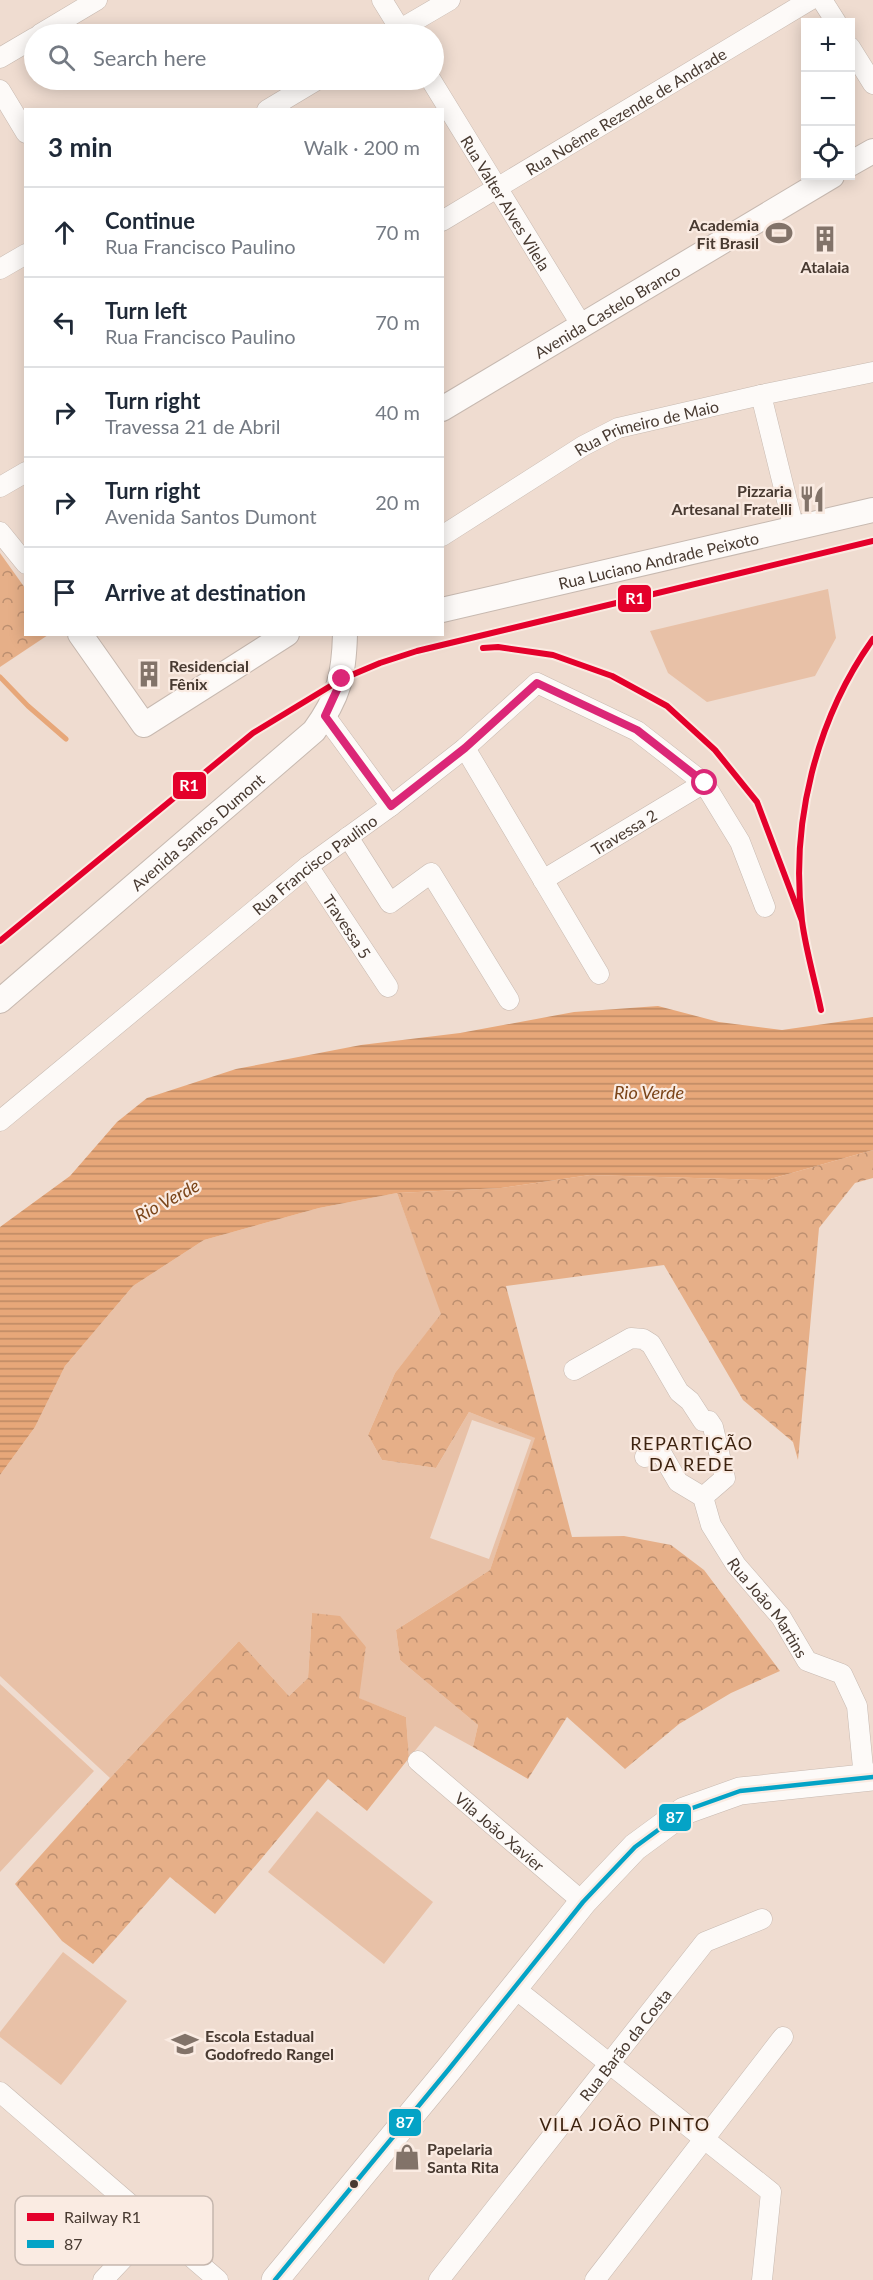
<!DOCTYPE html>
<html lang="en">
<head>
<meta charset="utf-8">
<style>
	:root { --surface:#fff; --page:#f2f2f3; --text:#1f2937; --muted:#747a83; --line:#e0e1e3 }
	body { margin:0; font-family:Lato,sans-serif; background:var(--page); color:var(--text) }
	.controls { position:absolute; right:18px; top:18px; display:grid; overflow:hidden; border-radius:0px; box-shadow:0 3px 15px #0003 }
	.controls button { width:54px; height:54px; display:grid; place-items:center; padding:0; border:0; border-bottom:2px solid var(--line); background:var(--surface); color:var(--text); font:30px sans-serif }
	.stop { position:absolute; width:18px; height:18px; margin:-14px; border:4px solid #db2777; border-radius:50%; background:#fff }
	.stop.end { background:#db2777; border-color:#fff; box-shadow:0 2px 6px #0008 }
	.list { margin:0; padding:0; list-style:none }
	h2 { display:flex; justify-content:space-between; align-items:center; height:78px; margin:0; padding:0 24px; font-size:26px }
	h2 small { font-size:20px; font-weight:400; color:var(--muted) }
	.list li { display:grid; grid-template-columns:39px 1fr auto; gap:18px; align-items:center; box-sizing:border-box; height:90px; padding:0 24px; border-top:2px solid var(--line) }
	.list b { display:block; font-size:22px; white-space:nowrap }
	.list p { margin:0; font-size:20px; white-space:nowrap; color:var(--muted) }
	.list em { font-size:20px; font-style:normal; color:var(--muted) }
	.icon { flex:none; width:33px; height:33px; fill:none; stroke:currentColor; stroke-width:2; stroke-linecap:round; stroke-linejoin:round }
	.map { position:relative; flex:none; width:873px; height:2280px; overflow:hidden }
	.search { position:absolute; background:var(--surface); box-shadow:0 3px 15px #0003; left:24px; top:24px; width:420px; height:66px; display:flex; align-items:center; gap:15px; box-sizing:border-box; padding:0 21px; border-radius:33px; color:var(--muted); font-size:22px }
	.panel { position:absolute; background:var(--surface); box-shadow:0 3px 15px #0003; left:24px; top:108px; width:420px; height:528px; border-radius:0px }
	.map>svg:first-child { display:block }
	.grass { fill:#e8c1a7; fill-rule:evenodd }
	.forest { fill:url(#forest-crowns) }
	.water { fill:url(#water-rules) }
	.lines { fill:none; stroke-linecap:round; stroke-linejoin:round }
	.stream { stroke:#e7a779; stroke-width:5 }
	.minor-casing { stroke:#c7b9b0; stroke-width:21 }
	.tertiary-casing { stroke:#c7b9b0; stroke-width:26 }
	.secondary-casing { stroke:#c7b9b0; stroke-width:28 }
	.minor { stroke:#fdfaf8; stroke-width:20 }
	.tertiary { stroke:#fdfaf8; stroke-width:24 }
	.secondary { stroke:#fdfaf8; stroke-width:27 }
	.bus-1-casing { stroke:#faebe2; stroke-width:9 }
	.bus-1 { stroke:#04a3c6; stroke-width:4.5 }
	.rail-1-casing { stroke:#faebe2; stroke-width:10 }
	.rail-1 { stroke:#e4002b; stroke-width:6 }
	.route { stroke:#db2777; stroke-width:8 }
	.bus-dot { fill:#483a31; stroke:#faebe2; stroke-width:2 }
	.labels { text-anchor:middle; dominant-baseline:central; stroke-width:4.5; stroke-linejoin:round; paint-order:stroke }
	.street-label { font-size:16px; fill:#483a31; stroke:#faebe2 }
	.poi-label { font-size:16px; font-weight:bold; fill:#483a31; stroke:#faebe2; text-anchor:start }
	.water-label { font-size:18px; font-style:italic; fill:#7b4519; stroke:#faebe2 }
	.neighbourhood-label { font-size:18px; letter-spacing:1.5px; fill:#3c220f; stroke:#faebe2 }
	.key { fill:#faebe2; stroke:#c5b6ad; stroke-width:1.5 }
	.key-label { font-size:16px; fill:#483a31 }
	.line-badge { stroke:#faebe2; stroke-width:2 }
	.badge-label { font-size:16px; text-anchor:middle; font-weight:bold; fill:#fff }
</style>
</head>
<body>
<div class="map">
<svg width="873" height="2280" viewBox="0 0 873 2280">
	<defs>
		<pattern id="forest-crowns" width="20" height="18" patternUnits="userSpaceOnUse" patternTransform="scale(1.5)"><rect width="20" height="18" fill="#e6af88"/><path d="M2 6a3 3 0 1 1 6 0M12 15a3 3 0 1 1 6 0" fill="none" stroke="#bc8f70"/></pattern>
		<pattern id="water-rules" width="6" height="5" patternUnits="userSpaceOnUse" patternTransform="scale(1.5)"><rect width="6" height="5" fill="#e7a779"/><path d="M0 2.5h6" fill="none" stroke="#bd8964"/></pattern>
	</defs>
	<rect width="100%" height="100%" fill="#efdcd0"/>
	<path class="grass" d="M 828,589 L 836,638 L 815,676 L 707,702 L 668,673 L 650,631 Z
		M 397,1193 L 442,1314 L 395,1373 L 368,1435 L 382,1460 L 436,1468 L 469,1412 L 536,1438 L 490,1570 L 396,1630 L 400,1660 L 478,1725 L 473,1747 L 435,1726 L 409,1758 L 406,1717 L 358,1698 L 366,1647 L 312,1613 L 308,1678 L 289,1696 L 239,1641 L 110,1778 L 0,1676 L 0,1475 L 35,1427 L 65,1366 L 133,1286 L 204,1240 L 319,1208 ZM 472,1420 L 531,1440 L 489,1559 L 430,1538 Z
		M 0,1684 L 94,1771 L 0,1872 Z
		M 317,1811 L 433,1902 L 384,1964 L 268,1872 Z
		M 63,1952 L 127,2001 L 61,2085 L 0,2037 L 0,2032 Z"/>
	<path class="forest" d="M 0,553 L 25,588 L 26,634 L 48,635 L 0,667 Z
		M 873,1150 L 873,1178 L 855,1183 L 819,1228 L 798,1460 L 793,1442 L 743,1400 L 664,1265 L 506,1286 L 572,1537 L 624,1536 L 671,1545 L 704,1570 L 780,1671 L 731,1693 L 679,1724 L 625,1769 L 567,1717 L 528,1779 L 473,1747 L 478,1725 L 400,1660 L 396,1630 L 490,1570 L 535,1438 L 469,1412 L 436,1468 L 382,1460 L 368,1435 L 395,1373 L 441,1314 L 397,1193 L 501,1188 L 590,1175 L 767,1180 Z
		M 312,1613 L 340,1616 L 366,1647 L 359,1698 L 406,1717 L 409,1758 L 367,1811 L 328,1779 L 215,1914 L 170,1877 L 93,1964 L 62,1941 L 15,1884 L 110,1778 L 239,1641 L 289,1696 L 308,1678 Z"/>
	<path class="water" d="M 658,1006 L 719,1022 L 782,1030 L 873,1017 L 873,1150 L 767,1180 L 590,1175 L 501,1188 L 397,1193 L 319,1208 L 204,1240 L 133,1286 L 65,1366 L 35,1427 L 0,1475 L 0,1227 L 70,1176 L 117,1122 L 147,1098 L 236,1069 L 361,1045 L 460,1033 L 574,1012 Z"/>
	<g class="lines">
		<path class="stream" d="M 0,677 L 28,706 L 66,739"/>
		<g class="minor-casing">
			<g id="minor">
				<path d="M 382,0 L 403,34"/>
				<path d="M 822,0 L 836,22"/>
				<path d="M 40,34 L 97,0"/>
				<path d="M 392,34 L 450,0"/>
				<path d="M 850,47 L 873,84"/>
				<path d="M 0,58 L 34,38"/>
				<path id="s1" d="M 431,80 L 582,326"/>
				<path d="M 0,90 L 26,133"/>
				<path d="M 267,110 L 317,80"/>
				<path id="s2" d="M 442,221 L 810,0"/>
				<path d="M 0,269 L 26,254"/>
				<path d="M 761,395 L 794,529"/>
				<path d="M 0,487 L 26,472"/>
				<path d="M 0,532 L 26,564"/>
				<path id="s3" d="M 442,536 L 583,446 L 618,428 L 761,395 L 873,372"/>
				<path d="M 325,716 L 391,806"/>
				<path d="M 465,748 L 599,974"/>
				<path d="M 348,837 L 390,903 L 431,873 L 509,1000"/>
				<path id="s4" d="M 308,866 L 388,987"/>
				<path id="s5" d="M 543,880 L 704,783"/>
				<path id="s6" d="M 0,1121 L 308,866 L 391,806 L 465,748 L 537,683 L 637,731 L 704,783 L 740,842 L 765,907"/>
				<path d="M 574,1370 L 631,1338 L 643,1339 L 651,1344 L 679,1392 L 690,1401 L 703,1421 L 709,1421 L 713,1427 L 725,1478 L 703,1497"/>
				<path id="s7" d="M 645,1457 L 659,1449 L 678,1482 L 703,1497 L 711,1525 L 736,1565 L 781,1617 L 807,1661 L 842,1674 L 857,1706 L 864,1778"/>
				<path id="s8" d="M 418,1761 L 583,1902"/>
				<path d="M 513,1987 L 771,2192 L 762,2280"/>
				<path d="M 0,2092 L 218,2280"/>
				<path d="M 103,2280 L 154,2226"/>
				<path id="s9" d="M 439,2280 L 705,1942 L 762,1919"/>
				<path d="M 595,2280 L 783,2037"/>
			</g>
		</g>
		<g class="tertiary-casing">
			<g id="tertiary">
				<path d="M 850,164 L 873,151"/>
				<path id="s10" d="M 442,409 L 832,176"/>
				<path id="s11" d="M 442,610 L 873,510"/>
				<path d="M 80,634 L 144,725 L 287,634"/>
				<path id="s12" d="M 0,1001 L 314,731 C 339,697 344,675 345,634"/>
			</g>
		</g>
		<g class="secondary-casing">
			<path id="secondary" d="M 275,2280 L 449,2069 L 583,1902 L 635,1847 L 684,1811 L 740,1791 L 873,1777"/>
		</g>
		<use href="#minor" class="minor"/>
		<use href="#tertiary" class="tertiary"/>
		<use href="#secondary" class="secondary"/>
		<g class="bus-1-casing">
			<path id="bus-1" d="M 275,2280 L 449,2069 L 583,1902 L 635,1847 L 684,1811 L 740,1791 L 873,1777"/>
		</g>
		<use href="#bus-1" class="bus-1"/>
		<g class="rail-1-casing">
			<path id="rail-1" d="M 483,648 L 498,647 L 553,655 L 612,676 L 667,706 L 715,750 L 757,802 L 802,921
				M 0,941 L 253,733 L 342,679 L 380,663 L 417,651 L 873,541
				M 821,1010 C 815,981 806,951 802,921 C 790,824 816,719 873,639"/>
		</g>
		<use href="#rail-1" class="rail-1"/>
	</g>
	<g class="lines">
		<path class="route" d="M 342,679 L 325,716 L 391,806 L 465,748 L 537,683 L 637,730 L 705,783"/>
	</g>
	<defs>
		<g id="stadium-bare" transform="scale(2.07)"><path d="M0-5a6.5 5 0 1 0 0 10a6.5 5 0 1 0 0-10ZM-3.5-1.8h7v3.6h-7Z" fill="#827369" stroke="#faebe2" stroke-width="2.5" paint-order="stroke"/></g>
		<g id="building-bare" transform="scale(2.07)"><path d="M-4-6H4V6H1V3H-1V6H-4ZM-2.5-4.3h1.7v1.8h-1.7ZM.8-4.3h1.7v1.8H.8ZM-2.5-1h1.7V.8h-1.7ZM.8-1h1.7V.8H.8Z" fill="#827369" stroke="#faebe2" stroke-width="2.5" paint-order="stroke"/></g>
		<g id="restaurant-bare" transform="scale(2.07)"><path d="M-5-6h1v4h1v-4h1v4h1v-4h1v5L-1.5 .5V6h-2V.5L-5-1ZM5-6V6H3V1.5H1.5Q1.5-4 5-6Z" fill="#827369" stroke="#faebe2" stroke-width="2.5" paint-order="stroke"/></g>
		<g id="university-bare" transform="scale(2.07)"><path d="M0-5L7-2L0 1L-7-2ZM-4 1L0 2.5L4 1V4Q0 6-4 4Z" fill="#827369" stroke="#faebe2" stroke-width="2.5" paint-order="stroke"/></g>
		<g id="shop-bare" transform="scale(2.07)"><path d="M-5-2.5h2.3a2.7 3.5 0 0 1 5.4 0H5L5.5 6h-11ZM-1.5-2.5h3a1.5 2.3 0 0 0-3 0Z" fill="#827369" stroke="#faebe2" stroke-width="2.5" paint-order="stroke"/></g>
	</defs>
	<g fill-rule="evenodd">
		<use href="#stadium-bare" x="779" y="233"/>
		<use href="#building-bare" x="825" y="239"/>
		<use href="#restaurant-bare" x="812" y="499"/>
		<use href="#building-bare" x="149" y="674"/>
		<use href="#university-bare" x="185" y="2044"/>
		<use href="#shop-bare" x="407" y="2157"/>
	</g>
	<circle class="bus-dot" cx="354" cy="2184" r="5"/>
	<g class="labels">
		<g class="street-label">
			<text stroke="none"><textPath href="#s2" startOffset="214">Rua Noême Rezende de Andrade</textPath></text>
			<text stroke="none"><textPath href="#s1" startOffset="144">Rua Valter Alves Vilela</textPath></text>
			<text stroke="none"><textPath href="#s10" startOffset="192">Avenida Castelo Branco</textPath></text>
			<text stroke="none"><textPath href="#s3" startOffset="234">Rua Primeiro de Maio</textPath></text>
			<text stroke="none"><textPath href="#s11" startOffset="222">Rua Luciano Andrade Peixoto</textPath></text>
			<text stroke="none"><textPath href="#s5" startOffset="94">Travessa 2</textPath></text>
			<text stroke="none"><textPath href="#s12" startOffset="260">Avenida Santos Dumont</textPath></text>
			<text stroke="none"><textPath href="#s6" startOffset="406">Rua Francisco Paulino</textPath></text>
			<text stroke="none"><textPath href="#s4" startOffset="72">Travessa 5</textPath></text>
			<text stroke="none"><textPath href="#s7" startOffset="213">Rua João Martins</textPath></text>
			<text stroke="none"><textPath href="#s8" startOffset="108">Vila João Xavier</textPath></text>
			<text stroke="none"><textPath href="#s9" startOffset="300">Rua Barão da Costa</textPath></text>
		</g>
		<g class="poi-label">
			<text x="759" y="224" text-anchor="end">Academia<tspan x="759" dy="18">Fit Brasil</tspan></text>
			<text x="825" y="266" text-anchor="middle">Atalaia</text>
			<text x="792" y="490" text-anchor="end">Pizzaria<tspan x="792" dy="18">Artesanal Fratelli</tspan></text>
			<text x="169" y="665">Residencial<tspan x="169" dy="18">Fênix</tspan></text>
			<text x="205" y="2035">Escola Estadual<tspan x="205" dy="18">Godofredo Rangel</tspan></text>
			<text x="427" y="2148">Papelaria<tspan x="427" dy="18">Santa Rita</tspan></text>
		</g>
		<g class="water-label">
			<text x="649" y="1092">Rio Verde</text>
			<text transform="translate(167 1200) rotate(-28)">Rio Verde</text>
		</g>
		<g class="neighbourhood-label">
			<text x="692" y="1443">REPARTIÇÃO<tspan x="692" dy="21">DA REDE</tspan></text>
			<text x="625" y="2124">VILA JOÃO PINTO</text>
		</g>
	</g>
	<rect x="15" y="2196" width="198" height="69" rx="9" class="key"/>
	<rect x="27" y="2213" width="27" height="8" fill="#e4002b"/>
	<rect x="27" y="2240" width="27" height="8" fill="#04a3c6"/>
	<g class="key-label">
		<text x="64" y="2223">Railway R1</text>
		<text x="64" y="2250">87</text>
	</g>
	<g class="line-badge">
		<rect x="617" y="584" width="35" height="29" rx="6" fill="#e4002b"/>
		<rect x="172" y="771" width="35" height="29" rx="6" fill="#e4002b"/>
		<rect x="658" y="1803" width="34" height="29" rx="6" fill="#04a3c6"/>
		<rect x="388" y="2108" width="34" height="29" rx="6" fill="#04a3c6"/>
	</g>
	<g class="badge-label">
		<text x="635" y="604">R1</text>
		<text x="189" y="791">R1</text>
		<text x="675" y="1823">87</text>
		<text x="405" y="2128">87</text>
	</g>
</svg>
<div class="controls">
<button>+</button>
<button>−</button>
<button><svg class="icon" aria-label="locate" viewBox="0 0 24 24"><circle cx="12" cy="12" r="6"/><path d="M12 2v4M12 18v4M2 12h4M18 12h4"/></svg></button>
</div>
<div class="stop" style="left:705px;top:783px"></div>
<div class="stop end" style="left:342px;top:679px"></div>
<div class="search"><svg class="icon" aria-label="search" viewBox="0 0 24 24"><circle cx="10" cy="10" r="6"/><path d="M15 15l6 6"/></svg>Search here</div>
<section class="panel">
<h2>3 min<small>Walk · 200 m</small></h2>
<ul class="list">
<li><svg class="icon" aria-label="ahead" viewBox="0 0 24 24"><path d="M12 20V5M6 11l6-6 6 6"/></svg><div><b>Continue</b><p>Rua Francisco Paulino</p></div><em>70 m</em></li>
<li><svg class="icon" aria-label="left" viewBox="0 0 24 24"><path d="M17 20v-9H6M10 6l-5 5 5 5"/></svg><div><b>Turn left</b><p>Rua Francisco Paulino</p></div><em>70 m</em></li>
<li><svg class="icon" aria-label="right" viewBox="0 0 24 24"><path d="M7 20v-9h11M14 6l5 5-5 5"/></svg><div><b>Turn right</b><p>Travessa 21 de Abril</p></div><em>40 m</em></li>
<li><svg class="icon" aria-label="right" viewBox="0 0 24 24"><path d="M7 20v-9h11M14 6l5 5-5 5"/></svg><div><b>Turn right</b><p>Avenida Santos Dumont</p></div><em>20 m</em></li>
<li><svg class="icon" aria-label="arrive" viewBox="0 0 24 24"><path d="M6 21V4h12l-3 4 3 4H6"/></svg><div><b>Arrive at destination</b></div></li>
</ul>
</section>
</div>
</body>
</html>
